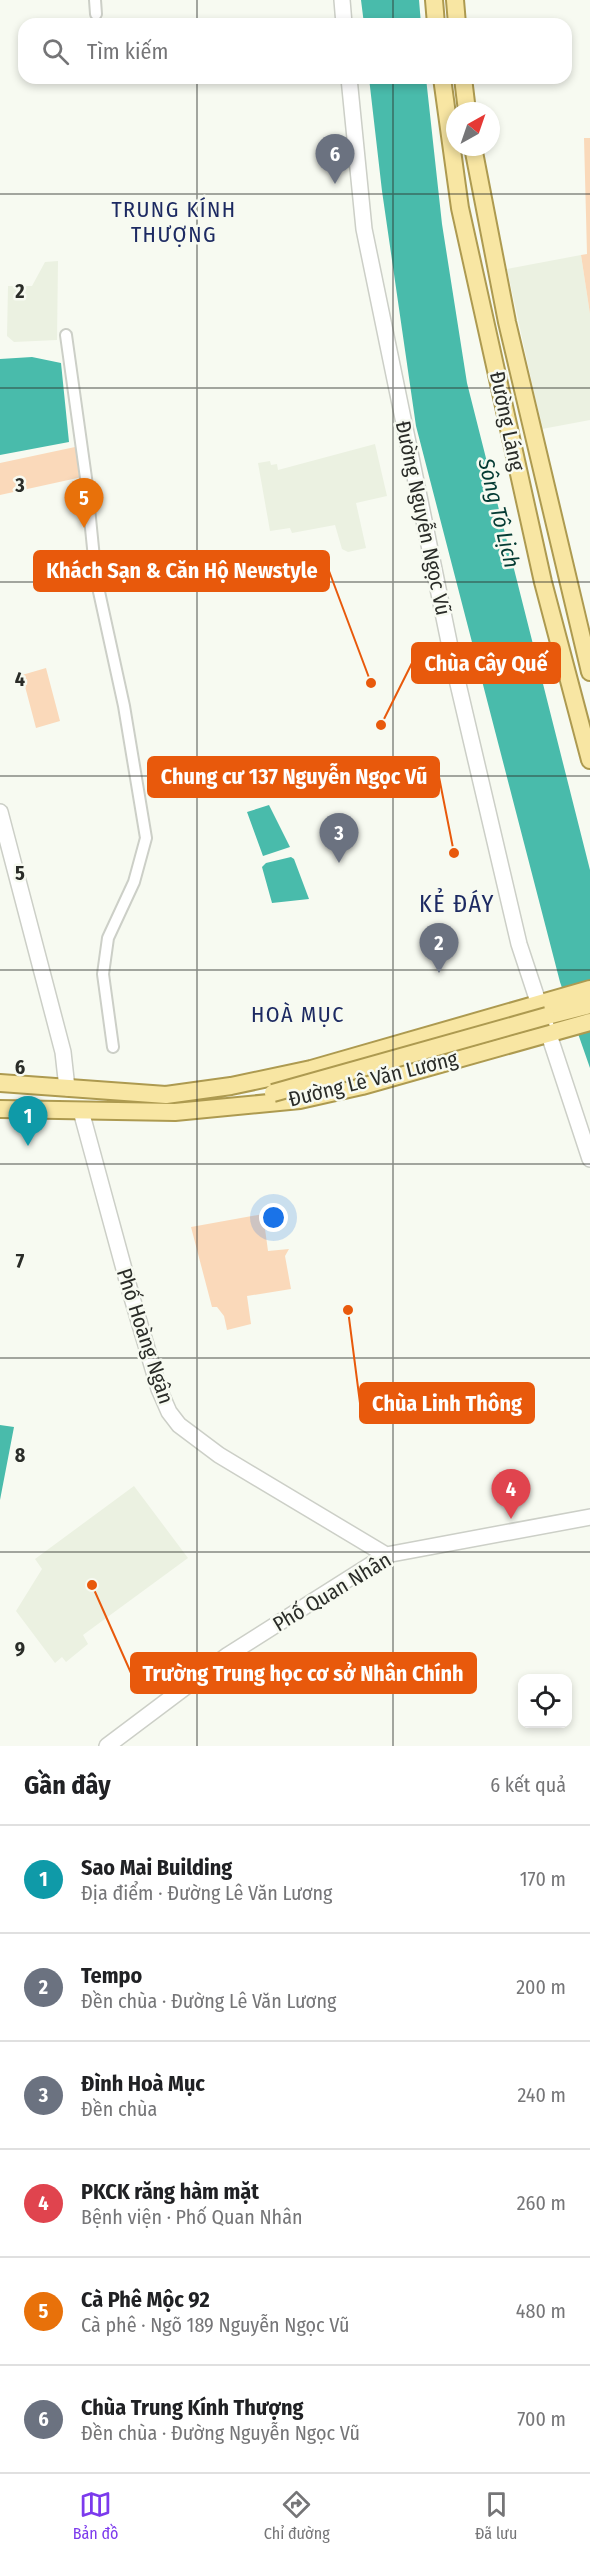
<!DOCTYPE html>
<html lang="vi">
<head>
<meta charset="utf-8">
<style>
	:root { --surface:#fff; --page:#f6f6f6; --text:#202124; --muted:#757577; --line:#e0e0e0; --accent:#7c3aed }
	body { margin:0; font-family:"Fira Sans Condensed",sans-serif; background:var(--page); color:var(--text) }
	.controls { position:absolute; right:18px; bottom:18px; display:grid; overflow:hidden; border-radius:12px; box-shadow:0 3px 9px #0003 }
	.controls button { width:54px; height:54px; display:grid; place-items:center; padding:0; border:0; border-bottom:2px solid var(--line); background:var(--surface); color:var(--text); font:30px sans-serif }
	.compass { position:absolute; left:446px; top:102px; width:54px; height:54px; border-radius:50%; background:var(--surface); box-shadow:0 3px 9px #0003; rotate:40deg }
	.you { position:absolute; left:274px; top:1218px; width:21px; height:21px; margin:-15px; border:4px solid #fff; border-radius:50%; background:#1a73e8; box-shadow:0 0 0 9px #1a73e833 }
	.badge { display:grid; place-items:center; width:39px; height:39px; border-radius:50%; background:var(--accent); color:#fff; font-size:20px; font-weight:700 }
	.pin { position:absolute; translate:-50% -50px; filter:drop-shadow(0 2px 3px #0008) }
	.pin::after { content:''; position:absolute; top:32px; width:21px; height:18px; background:inherit; clip-path:polygon(0 0,100% 0,50% 100%) }
	.list { margin:0; padding:0; list-style:none }
	h2 { display:flex; justify-content:space-between; align-items:center; height:78px; margin:0; padding:0 24px; font-size:26px }
	h2 small { font-size:20px; font-weight:400; color:var(--muted) }
	.list li { display:grid; grid-template-columns:39px 1fr auto; gap:18px; align-items:center; box-sizing:border-box; height:108px; padding:0 24px; border-top:2px solid var(--line) }
	.list b { display:block; font-size:22px; white-space:nowrap }
	.list p { margin:0; font-size:20px; white-space:nowrap; color:var(--muted) }
	.list em { font-size:20px; font-style:normal; color:var(--muted) }
	.icon { flex:none; width:33px; height:33px; fill:none; stroke:currentColor; stroke-width:2; stroke-linecap:round; stroke-linejoin:round }
	.map { position:relative; flex:none; width:590px; height:1746px; overflow:hidden }
	.search { position:absolute; background:var(--surface); box-shadow:0 3px 9px #0003; left:18px; right:18px; top:18px; height:66px; display:flex; align-items:center; gap:15px; box-sizing:border-box; padding:0 21px; border-radius:18px; color:var(--muted); font-size:22px }
	.sheet { height:726px; background:var(--surface) }
	nav { display:flex; justify-content:space-around; align-items:center; box-sizing:border-box; height:84px; border-top:2px solid var(--line); background:var(--surface); font-size:16px; color:var(--muted) }
	nav a { display:grid; justify-items:center; gap:3px }
	nav .on { color:var(--accent) }
	.map>svg:first-child { display:block }
	.built { fill:#ebf1e1 }
	.green { fill:#fad9ba }
	.water { fill:#49bbab }
	.lines { fill:none; stroke-linecap:round; stroke-linejoin:round }
	.street-casing { stroke:#cccfc7; stroke-width:14 }
	.secondary-casing { stroke:#cccfc7; stroke-width:18 }
	.primary-casing { stroke:#ad9a50; stroke-width:20 }
	.street { stroke:#fff; stroke-width:10 }
	.secondary { stroke:#fff; stroke-width:15 }
	.primary { stroke:#f8e6a3; stroke-width:16 }
	.primary-bridge-casing { stroke:#ad9a50; stroke-width:20; stroke-linecap:butt }
	.primary-bridge { stroke:#f8e6a3; stroke-width:16 }
	.grid { fill:none; stroke:#2a2c28; stroke-width:1.5; stroke-opacity:0.55 }
	.labels { text-anchor:middle; dominant-baseline:central; stroke-width:5; stroke-linejoin:round; paint-order:stroke }
	.street-label { font-size:21px; fill:#2a2c28; stroke:#f7faf1 }
	.neighbourhood-label { font-size:22px; letter-spacing:1.5px; fill:#1d2a62; stroke:#f7faf1 }
	.water-label { font-size:22px; font-style:italic; fill:#033a33; stroke:#f7faf1 }
	.quarter-label { font-size:24px; letter-spacing:1.5px; fill:#1d2a62; stroke:#f7faf1 }
	.grid-label { font-size:20px; text-anchor:middle; font-weight:bold; fill:#2a2c28; stroke:#f7faf1; stroke-width:5; stroke-linejoin:round; paint-order:stroke }
	.leader { fill:none; stroke:#e8590c; stroke-width:2 }
	.callout-dot { fill:#e8590c; stroke:#f7faf1; stroke-width:2 }
	.callout { fill:#e8590c; stroke:#e8590c; stroke-width:2 }
	.callout-label { font-size:22px; text-anchor:middle; font-weight:bold; fill:#fff }
</style>
</head>
<body>
<div class="map">
<svg width="590" height="1746" viewBox="0 0 590 1746">
	<rect width="100%" height="100%" fill="#f7faf1"/>
	<path class="built" d="M 581,255 L 590,314 L 590,420 L 542,429 L 507,269 Z
		M 58,261 L 57,340 L 14,342 L 7,336 L 8,286 L 32,286 L 45,262 Z
		M 375,444 L 387,496 L 356,503 L 366,548 L 348,552 L 342,549 L 335,525 L 292,533 L 290,528 L 270,531 L 258,463 L 270,461 L 271,465 L 277,464 L 278,470 Z
		M 134,1486 L 188,1558 L 83,1635 L 88,1644 L 66,1662 L 62,1657 L 55,1663 L 16,1611 L 42,1569 L 35,1559 Z"/>
	<path class="green" d="M 584,138 L 590,138 L 590,314 L 581,255 L 587,254 Z
		M 75,447 L 82,477 L 0,495 L 0,463 Z
		M 46,668 L 60,721 L 36,728 L 22,675 Z
		M 263,1214 L 268,1251 L 289,1249 L 285,1256 L 291,1289 L 247,1296 L 251,1324 L 227,1330 L 224,1316 L 217,1307 L 212,1307 L 191,1227 Z"/>
	<path class="water" d="M 361,0 L 419,0 L 421,24 L 364,24 Z
		M 369,78 L 426,78 L 442,224 L 467,383 L 590,870 L 590,1068 L 560,982 L 416,426 L 382,191 Z
		M 32,357 L 61,363 L 69,442 L 0,455 L 0,359 Z
		M 269,805 L 290,847 L 263,856 L 247,812 Z
		M 291,857 L 294,859 L 309,899 L 272,903 L 262,867 L 266,863 Z
		M 0,1425 L 14,1427 L 0,1500 Z"/>
	<g class="lines">
		<g class="street-casing">
			<path id="street" d="M 95,0 L 96,14
				M 66,335 L 86,478 L 96,578 L 124,706 L 146,838 L 134,882 L 108,938 L 103,974 L 113,1047"/>
		</g>
		<g class="secondary-casing">
			<path id="secondary" d="M 342,0 L 344,24
				M 349,78 L 364,229 L 455,671 L 519,944 L 590,1159
				M 0,812 L 63,1052 L 67,1088
				M 81,1111 L 130,1291 L 159,1389 L 169,1412 L 179,1425 L 219,1455 L 386,1555
				M 107,1746 L 228,1655 L 386,1555 L 590,1517"/>
		</g>
		<g class="primary-casing">
			<path id="primary" d="M 434,0 L 436,24
				M 455,0 L 457,24
				M 442,78 L 460,208 L 543,582 L 590,760
				M 463,78 L 467,111
				M 473,147 L 507,322 L 590,672
				M 547,1016 L 590,1005
				M 0,1083 L 166,1095 L 231,1086 L 311,1069 L 590,989
				M 0,1109 L 175,1112 L 300,1100 L 362,1086 L 590,1022"/>
		</g>
		<use href="#street" class="street"/>
		<use href="#secondary" class="secondary"/>
		<use href="#primary" class="primary"/>
		<g class="primary-bridge-casing">
			<path id="primary-bridge" d="M 273,1093 L 547,1016"/>
		</g>
		<use href="#primary-bridge" class="primary-bridge"/>
	</g>
	<path class="grid" d="M 197,0 L 197,24M 393,0 L 393,24M 197,78 L 197,1746M 393,78 L 393,1746M 0,194 L 590,194M 0,388 L 590,388M 0,582 L 590,582M 0,776 L 590,776M 0,970 L 590,970M 0,1164 L 590,1164M 0,1358 L 590,1358M 0,1552 L 590,1552"/>
	<g class="labels">
		<g class="street-label">
			<text transform="translate(507 421) rotate(78)">Đường Láng</text>
			<text transform="translate(423 518) rotate(78)">Đường Nguyễn Ngọc Vũ</text>
			<text transform="translate(373 1079) rotate(-14)">Đường Lê Văn Lương</text>
			<text transform="translate(145 1336) rotate(72)">Phố Hoàng Ngân</text>
			<text transform="translate(332 1592) rotate(-31)">Phố Quan Nhân</text>
		</g>
		<g class="neighbourhood-label">
			<text x="174" y="209">TRUNG KÍNH<tspan x="174" dy="25">THƯỢNG</tspan></text>
			<text x="298" y="1014">HOÀ MỤC</text>
		</g>
		<g class="water-label">
			<text transform="translate(499 513) rotate(76)">Sông Tô Lịch</text>
		</g>
		<g class="quarter-label">
			<text x="457" y="904">KẺ ĐÁY</text>
		</g>
	</g>
	<g class="grid-label">
		<text x="20" y="298">2</text>
		<text x="20" y="492">3</text>
		<text x="20" y="686">4</text>
		<text x="20" y="880">5</text>
		<text x="20" y="1074">6</text>
		<text x="20" y="1268">7</text>
		<text x="20" y="1462">8</text>
		<text x="20" y="1656">9</text>
	</g>
	<path class="leader" d="M371 683L329 571M381 725L412 663M454 853L439 777M348 1310L360 1403M92 1585L131 1673"/>
	<g class="callout-dot">
		<circle cx="371" cy="683" r="6"/>
		<circle cx="381" cy="725" r="6"/>
		<circle cx="454" cy="853" r="6"/>
		<circle cx="348" cy="1310" r="6"/>
		<circle cx="92" cy="1585" r="6"/>
	</g>
	<g class="callout">
		<rect x="34" y="551" width="295" height="40" rx="6"/>
		<rect x="412" y="643" width="148" height="40" rx="6"/>
		<rect x="148" y="757" width="291" height="40" rx="6"/>
		<rect x="360" y="1383" width="174" height="40" rx="6"/>
		<rect x="131" y="1653" width="345" height="40" rx="6"/>
	</g>
	<g class="callout-label">
		<text x="182" y="578">Khách Sạn &amp; Căn Hộ Newstyle</text>
		<text x="486" y="671">Chùa Cây Quế</text>
		<text x="294" y="784">Chung cư 137 Nguyễn Ngọc Vũ</text>
		<text x="447" y="1411">Chùa Linh Thông</text>
		<text x="303" y="1681">Trường Trung học cơ sở Nhân Chính</text>
	</g>
</svg>
<div class="controls">
<button><svg class="icon" aria-label="locate" viewBox="0 0 24 24"><circle cx="12" cy="12" r="6"/><path d="M12 2v4M12 18v4M2 12h4M18 12h4"/></svg></button>
</div>
<svg class="compass" viewBox="-18 -18 36 36"><path d="M0-13l5 13h-10z" fill="#e53935"/><path d="M0 13l5-13h-10z" fill="#757577"/></svg>
<div class="you"></div>
<div class="pin badge" style="left:28px;top:1146px;background:#0f9aa8">1</div>
<div class="pin badge" style="left:439px;top:973px;background:#6b7280">2</div>
<div class="pin badge" style="left:339px;top:863px;background:#6b7280">3</div>
<div class="pin badge" style="left:511px;top:1519px;background:#e0444e">4</div>
<div class="pin badge" style="left:84px;top:528px;background:#e8710a">5</div>
<div class="pin badge" style="left:335px;top:184px;background:#6b7280">6</div>
<div class="search"><svg class="icon" aria-label="search" viewBox="0 0 24 24"><circle cx="10" cy="10" r="6"/><path d="M15 15l6 6"/></svg>Tìm kiếm</div>
</div>
<section class="sheet">
<h2>Gần đây<small>6 kết quả</small></h2>
<ul class="list">
<li><span class="badge" style="background:#0f9aa8">1</span><div><b>Sao Mai Building</b><p>Địa điểm · Đường Lê Văn Lương</p></div><em>170 m</em></li>
<li><span class="badge" style="background:#6b7280">2</span><div><b>Tempo</b><p>Đền chùa · Đường Lê Văn Lương</p></div><em>200 m</em></li>
<li><span class="badge" style="background:#6b7280">3</span><div><b>Đình Hoà Mục</b><p>Đền chùa</p></div><em>240 m</em></li>
<li><span class="badge" style="background:#e0444e">4</span><div><b>PKCK răng hàm mặt</b><p>Bệnh viện · Phố Quan Nhân</p></div><em>260 m</em></li>
<li><span class="badge" style="background:#e8710a">5</span><div><b>Cà Phê Mộc 92</b><p>Cà phê · Ngõ 189 Nguyễn Ngọc Vũ</p></div><em>480 m</em></li>
<li><span class="badge" style="background:#6b7280">6</span><div><b>Chùa Trung Kính Thượng</b><p>Đền chùa · Đường Nguyễn Ngọc Vũ</p></div><em>700 m</em></li>
</ul>
</section>
<nav>
<a class="on"><svg class="icon" aria-label="map" viewBox="0 0 24 24"><path d="M3 6l6-2 6 2 6-2v14l-6 2-6-2-6 2zM9 4v14M15 6v14"/></svg>Bản đồ</a>
<a><svg class="icon" aria-label="directions" viewBox="0 0 24 24"><path d="M12 3l9 9-9 9-9-9zM9 14v-3h6M13 9l2 2-2 2"/></svg>Chỉ đường</a>
<a><svg class="icon" aria-label="saved" viewBox="0 0 24 24"><path d="M7 4h10v16l-5-4-5 4z"/></svg>Đã lưu</a>
</nav>
</body>
</html>
